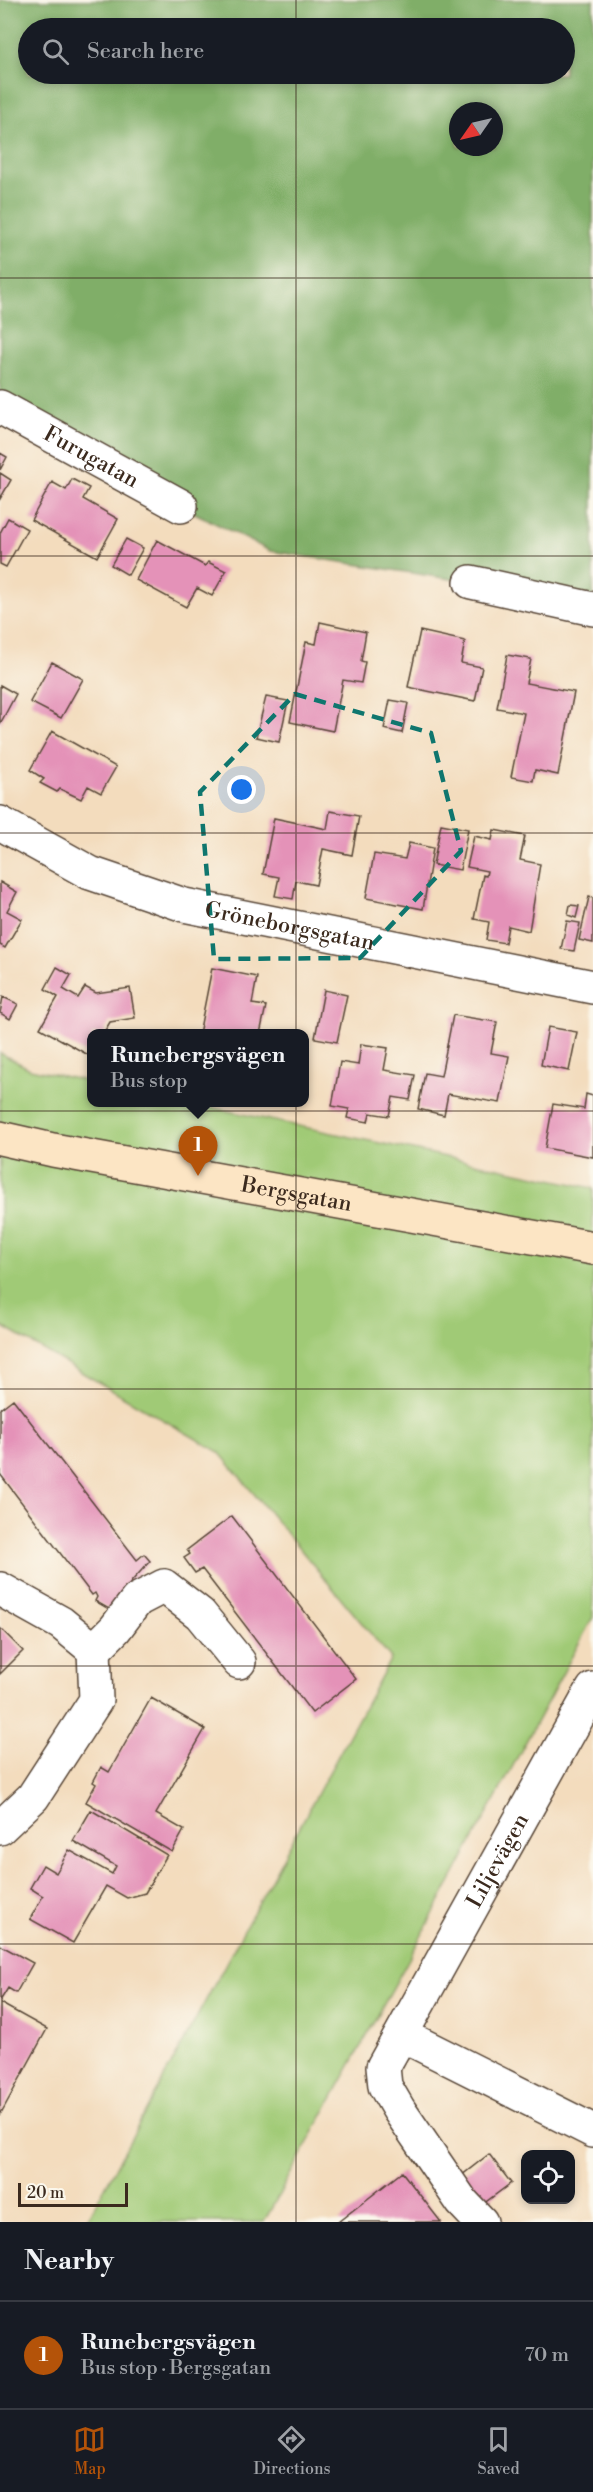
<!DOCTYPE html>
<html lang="en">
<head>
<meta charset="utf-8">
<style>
	:root { --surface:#171b24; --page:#20242c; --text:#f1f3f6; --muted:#9ea1a6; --line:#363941; --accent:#b45309 }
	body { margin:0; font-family:"Libre Bodoni",serif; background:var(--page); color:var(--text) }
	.controls { position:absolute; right:18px; bottom:18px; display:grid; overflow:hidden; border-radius:12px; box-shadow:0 3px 9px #0003 }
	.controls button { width:54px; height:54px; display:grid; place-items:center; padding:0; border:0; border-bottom:2px solid var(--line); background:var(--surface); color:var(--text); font:30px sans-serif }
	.compass { position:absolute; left:449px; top:102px; width:54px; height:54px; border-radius:50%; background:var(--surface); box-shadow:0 3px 9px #0003; rotate:236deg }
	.scale { position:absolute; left:18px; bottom:15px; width:110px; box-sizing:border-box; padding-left:6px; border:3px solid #3b2a1e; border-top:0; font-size:16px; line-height:21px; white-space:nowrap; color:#3b2a1e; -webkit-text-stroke:4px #fbf7ec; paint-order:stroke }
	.you { position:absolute; left:242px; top:790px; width:21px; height:21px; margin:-15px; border:4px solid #fff; border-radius:50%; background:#1a73e8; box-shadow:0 0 0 9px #1a73e833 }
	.badge { display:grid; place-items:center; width:39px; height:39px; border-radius:50%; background:var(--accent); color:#fff; font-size:20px; font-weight:700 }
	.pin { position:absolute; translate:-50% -50px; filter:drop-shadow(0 2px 3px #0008) }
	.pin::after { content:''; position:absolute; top:32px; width:21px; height:18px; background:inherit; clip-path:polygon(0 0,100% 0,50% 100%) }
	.popup { position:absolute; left:87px; top:1029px; width:222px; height:78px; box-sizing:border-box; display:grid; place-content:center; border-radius:12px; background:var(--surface); filter:drop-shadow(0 2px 4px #0005); font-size:20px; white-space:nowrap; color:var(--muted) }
	.popup b { font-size:22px; color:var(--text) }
	.popup::after { content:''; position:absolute; left:50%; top:100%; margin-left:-12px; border:12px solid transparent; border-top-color:var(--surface) }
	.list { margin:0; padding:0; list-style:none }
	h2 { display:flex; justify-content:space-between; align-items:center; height:78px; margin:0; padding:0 24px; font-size:26px }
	h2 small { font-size:20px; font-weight:400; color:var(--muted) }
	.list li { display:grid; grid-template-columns:39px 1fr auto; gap:18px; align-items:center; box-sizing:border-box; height:108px; padding:0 24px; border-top:2px solid var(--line) }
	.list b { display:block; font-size:22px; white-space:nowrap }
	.list p { margin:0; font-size:20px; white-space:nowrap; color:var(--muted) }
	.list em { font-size:20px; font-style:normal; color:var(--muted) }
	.icon { flex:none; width:33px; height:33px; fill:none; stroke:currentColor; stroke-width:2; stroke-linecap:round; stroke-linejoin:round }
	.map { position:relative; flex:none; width:593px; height:2222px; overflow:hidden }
	.search { position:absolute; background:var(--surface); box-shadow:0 3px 9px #0003; left:18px; right:18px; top:18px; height:66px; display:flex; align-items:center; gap:15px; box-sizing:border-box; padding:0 21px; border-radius:33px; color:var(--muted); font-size:22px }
	.sheet { height:186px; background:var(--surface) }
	nav { display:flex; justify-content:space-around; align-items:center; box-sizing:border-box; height:84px; border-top:2px solid var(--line); background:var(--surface); font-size:16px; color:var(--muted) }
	nav a { display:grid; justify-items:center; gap:3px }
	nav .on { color:var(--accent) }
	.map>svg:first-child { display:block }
	.green { fill:#a0ca76; stroke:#6e7a4a; stroke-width:1.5 }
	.forest { fill:#80ae67; stroke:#5e6c42; stroke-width:1.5; fill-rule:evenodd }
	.building { fill:#e492b8 }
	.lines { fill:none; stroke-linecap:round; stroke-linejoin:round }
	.street-casing { stroke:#574536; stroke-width:36 }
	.secondary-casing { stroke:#574536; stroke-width:36 }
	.street { stroke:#fff; stroke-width:33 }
	.secondary { stroke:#fce5c4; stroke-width:33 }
	.marked { fill:none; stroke:#0f766e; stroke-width:4.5; stroke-dasharray:12 8; stroke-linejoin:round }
	.grid { fill:none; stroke:#3b2a1e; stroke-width:1.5; stroke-opacity:0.55 }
	.labels { text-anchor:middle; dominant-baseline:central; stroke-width:6; stroke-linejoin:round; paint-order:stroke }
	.street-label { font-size:22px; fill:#3b2a1e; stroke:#fbf7ec }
</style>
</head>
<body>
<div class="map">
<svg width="593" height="2222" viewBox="0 0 593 2222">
	<rect width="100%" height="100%" fill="#fbf7ec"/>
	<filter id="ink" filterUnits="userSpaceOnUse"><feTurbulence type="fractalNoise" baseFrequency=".0167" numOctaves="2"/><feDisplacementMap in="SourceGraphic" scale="12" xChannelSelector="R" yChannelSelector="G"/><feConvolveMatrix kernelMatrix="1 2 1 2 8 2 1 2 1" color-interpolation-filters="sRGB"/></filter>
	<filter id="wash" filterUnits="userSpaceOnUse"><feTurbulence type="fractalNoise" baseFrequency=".008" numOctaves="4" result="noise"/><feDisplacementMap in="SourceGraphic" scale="24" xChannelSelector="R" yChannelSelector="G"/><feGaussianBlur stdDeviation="1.35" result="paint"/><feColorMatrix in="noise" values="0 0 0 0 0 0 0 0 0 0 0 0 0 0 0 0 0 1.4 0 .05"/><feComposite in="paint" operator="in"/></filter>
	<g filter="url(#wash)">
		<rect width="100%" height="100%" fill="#f3dcbd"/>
		<path class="green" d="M 0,1053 L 30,1069 L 91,1082 L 92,1102 L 190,1103 L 593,1188 L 593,1617 L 416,1946 L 264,2222 L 86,2222 L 391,1658 L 219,1452 L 0,1325 Z"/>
		<path class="forest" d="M 0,0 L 593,0 L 593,608 L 470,582 L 270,551 L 181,506 L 0,403 ZM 28,28 L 564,28 L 564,74 L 28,74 ZM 458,111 L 494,111 L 494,147 L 458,147 Z"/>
		<g id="blocks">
			<path class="building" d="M 0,453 L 7,457 L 0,470 Z
				M 0,473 L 11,480 L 0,499 Z
				M 72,479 L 89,488 L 83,499 L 118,519 L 97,557 L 31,520 L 52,482 L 66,490 Z
				M 8,518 L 27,529 L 6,567 L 0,564 L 0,533 Z
				M 126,539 L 143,548 L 128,575 L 111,565 Z
				M 157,540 L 205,566 L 208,562 L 226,571 L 212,596 L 197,588 L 186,607 L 136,580 Z
				M 320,622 L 366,632 L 361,661 L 365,662 L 361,683 L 343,680 L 333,731 L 290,722 L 306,642 L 316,644 Z
				M 420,631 L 465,641 L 461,663 L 482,667 L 475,701 L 408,687 Z
				M 507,655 L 531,659 L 526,683 L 574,692 L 558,775 L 535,770 L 533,781 L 511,777 L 524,713 L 497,708 Z
				M 52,662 L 83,679 L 61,718 L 30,702 Z
				M 0,685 L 16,694 L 0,724 Z
				M 266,697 L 288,701 L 279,742 L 256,737 Z
				M 390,700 L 408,703 L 402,733 L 384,729 Z
				M 52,731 L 116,767 L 101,793 L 88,786 L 81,799 L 60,789 L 57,792 L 40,783 L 44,779 L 30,770 Z
				M 330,811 L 359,816 L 352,855 L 323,849 L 316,885 L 296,881 L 293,899 L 275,896 L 279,877 L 263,874 L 274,818 L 327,829 Z
				M 441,824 L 468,829 L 460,870 L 433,865 Z
				M 494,830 L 525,836 L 520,860 L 540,864 L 529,931 L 508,926 L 505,943 L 486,940 L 489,922 L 474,919 L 483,875 L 486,876 L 487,871 L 467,867 L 474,836 L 492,840 Z
				M 409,843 L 433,848 L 423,909 L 366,898 L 374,854 L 405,859 Z
				M 0,882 L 17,892 L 7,911 L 22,919 L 5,948 L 0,945 Z
				M 589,897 L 593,898 L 593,943 L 579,940 Z
				M 570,905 L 579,906 L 576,918 L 568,915 Z
				M 567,921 L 580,923 L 574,951 L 561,949 Z
				M 57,967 L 71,975 L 63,989 L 78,998 L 85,987 L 96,993 L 130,988 L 135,1018 L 110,1022 L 103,1034 L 92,1034 L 90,1056 L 40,1028 L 58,997 L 45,989 Z
				M 212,968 L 257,977 L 252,1004 L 266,1006 L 260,1034 L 199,1034 Z
				M 324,990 L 347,995 L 337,1042 L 315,1038 Z
				M 3,997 L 18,1004 L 10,1019 L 0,1013 Z
				M 453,1015 L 497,1022 L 491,1053 L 509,1056 L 500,1103 L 448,1094 L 444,1115 L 418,1109 L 425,1073 L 441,1076 Z
				M 548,1027 L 577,1032 L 569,1071 L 541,1065 Z
				M 361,1044 L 388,1048 L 384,1070 L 415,1075 L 410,1100 L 393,1097 L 389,1116 L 370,1113 L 368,1122 L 347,1118 L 349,1109 L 332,1106 L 340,1062 L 358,1065 Z
				M 586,1094 L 593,1096 L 593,1157 L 545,1148 L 553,1104 L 584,1109 Z
				M 13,1399 L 137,1560 L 144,1554 L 150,1561 L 131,1582 L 114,1612 L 95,1601 L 97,1597 L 95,1593 L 92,1595 L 0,1474 L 0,1409 Z
				M 232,1516 L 356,1679 L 312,1713 L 202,1569 L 195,1573 L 184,1558 L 190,1554 L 187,1550 Z
				M 0,1628 L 23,1651 L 0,1674 Z
				M 151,1698 L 205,1729 L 156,1814 L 184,1830 L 172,1852 L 86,1802 L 96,1784 L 93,1782 L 101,1767 L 109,1772 Z
				M 91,1810 L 167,1855 L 145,1893 L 127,1898 L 106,1886 L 73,1943 L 30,1919 L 43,1896 L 30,1888 L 43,1865 L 56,1873 L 69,1850 L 112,1874 L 116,1866 L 73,1841 Z
				M 0,1945 L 33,1963 L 16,1993 L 8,1988 L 0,2001 Z
				M 0,2003 L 47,2029 L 0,2115 Z
				M 489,2154 L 511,2183 L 483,2204 L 461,2176 Z
				M 402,2172 L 441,2222 L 338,2222 Z"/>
		</g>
	</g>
	<g filter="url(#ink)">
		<use href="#blocks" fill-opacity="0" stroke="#574536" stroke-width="1.5"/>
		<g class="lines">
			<g class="street-casing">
				<g id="street">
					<path id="s1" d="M 0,407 L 181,506"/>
					<path d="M 471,582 L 593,609"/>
					<path id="s2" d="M 0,823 L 90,873 L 184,905 L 593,987"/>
					<path d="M 0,1589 L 61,1623 L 94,1650 L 96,1700 L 33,1797 L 0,1828"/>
					<path d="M 94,1650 L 115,1629 L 137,1600 L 164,1586 L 200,1614 L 239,1662"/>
					<path d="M 402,2035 L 593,2131"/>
					<path id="s3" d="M 481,2222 L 462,2202 L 399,2110 L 385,2086 L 383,2067 L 593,1689"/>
				</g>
			</g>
			<g class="secondary-casing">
				<g id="secondary">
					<path id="s4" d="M 0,1138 L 53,1150 L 593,1248"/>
				</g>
			</g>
			<use href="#street" class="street"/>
			<use href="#secondary" class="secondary"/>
		</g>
	</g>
	<path class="marked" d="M 295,694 L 431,733 L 461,851 L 360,958 L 214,959 L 200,792 Z"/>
	<path class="grid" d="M 296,0 L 296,28M 296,74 L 296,2222M 0,278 L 593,278M 0,556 L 593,556M 0,833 L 593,833M 0,1111 L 593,1111M 0,1389 L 593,1389M 0,1666 L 593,1666M 0,1944 L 593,1944"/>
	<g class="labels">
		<g class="street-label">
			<text stroke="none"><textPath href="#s1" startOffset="104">Furugatan</textPath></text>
			<text stroke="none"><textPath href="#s2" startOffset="310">Gröneborgsgatan</textPath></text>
			<text stroke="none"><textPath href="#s4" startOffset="302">Bergsgatan</textPath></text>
			<text stroke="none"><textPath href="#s3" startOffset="422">Liljevägen</textPath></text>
		</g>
	</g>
</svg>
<div class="controls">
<button><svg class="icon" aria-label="locate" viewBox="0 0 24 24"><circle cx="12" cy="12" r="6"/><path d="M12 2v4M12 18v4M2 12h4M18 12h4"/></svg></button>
</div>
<svg class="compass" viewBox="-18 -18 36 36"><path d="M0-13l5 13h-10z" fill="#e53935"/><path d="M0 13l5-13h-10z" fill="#9ea1a6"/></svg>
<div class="scale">20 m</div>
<div class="you"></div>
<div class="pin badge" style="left:198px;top:1176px">1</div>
<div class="popup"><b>Runebergsvägen</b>Bus stop</div>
<div class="search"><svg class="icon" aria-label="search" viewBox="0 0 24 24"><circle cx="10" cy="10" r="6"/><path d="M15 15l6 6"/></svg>Search here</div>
</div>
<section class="sheet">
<h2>Nearby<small></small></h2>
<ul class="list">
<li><span class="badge">1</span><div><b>Runebergsvägen</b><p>Bus stop · Bergsgatan</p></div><em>70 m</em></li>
</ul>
</section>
<nav>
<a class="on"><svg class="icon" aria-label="map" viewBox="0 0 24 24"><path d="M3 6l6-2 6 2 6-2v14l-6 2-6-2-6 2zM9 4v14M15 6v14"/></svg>Map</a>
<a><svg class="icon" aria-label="directions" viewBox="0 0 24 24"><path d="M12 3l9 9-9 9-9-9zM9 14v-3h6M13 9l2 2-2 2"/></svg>Directions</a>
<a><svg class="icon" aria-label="saved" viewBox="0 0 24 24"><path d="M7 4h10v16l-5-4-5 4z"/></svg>Saved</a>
</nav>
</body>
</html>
